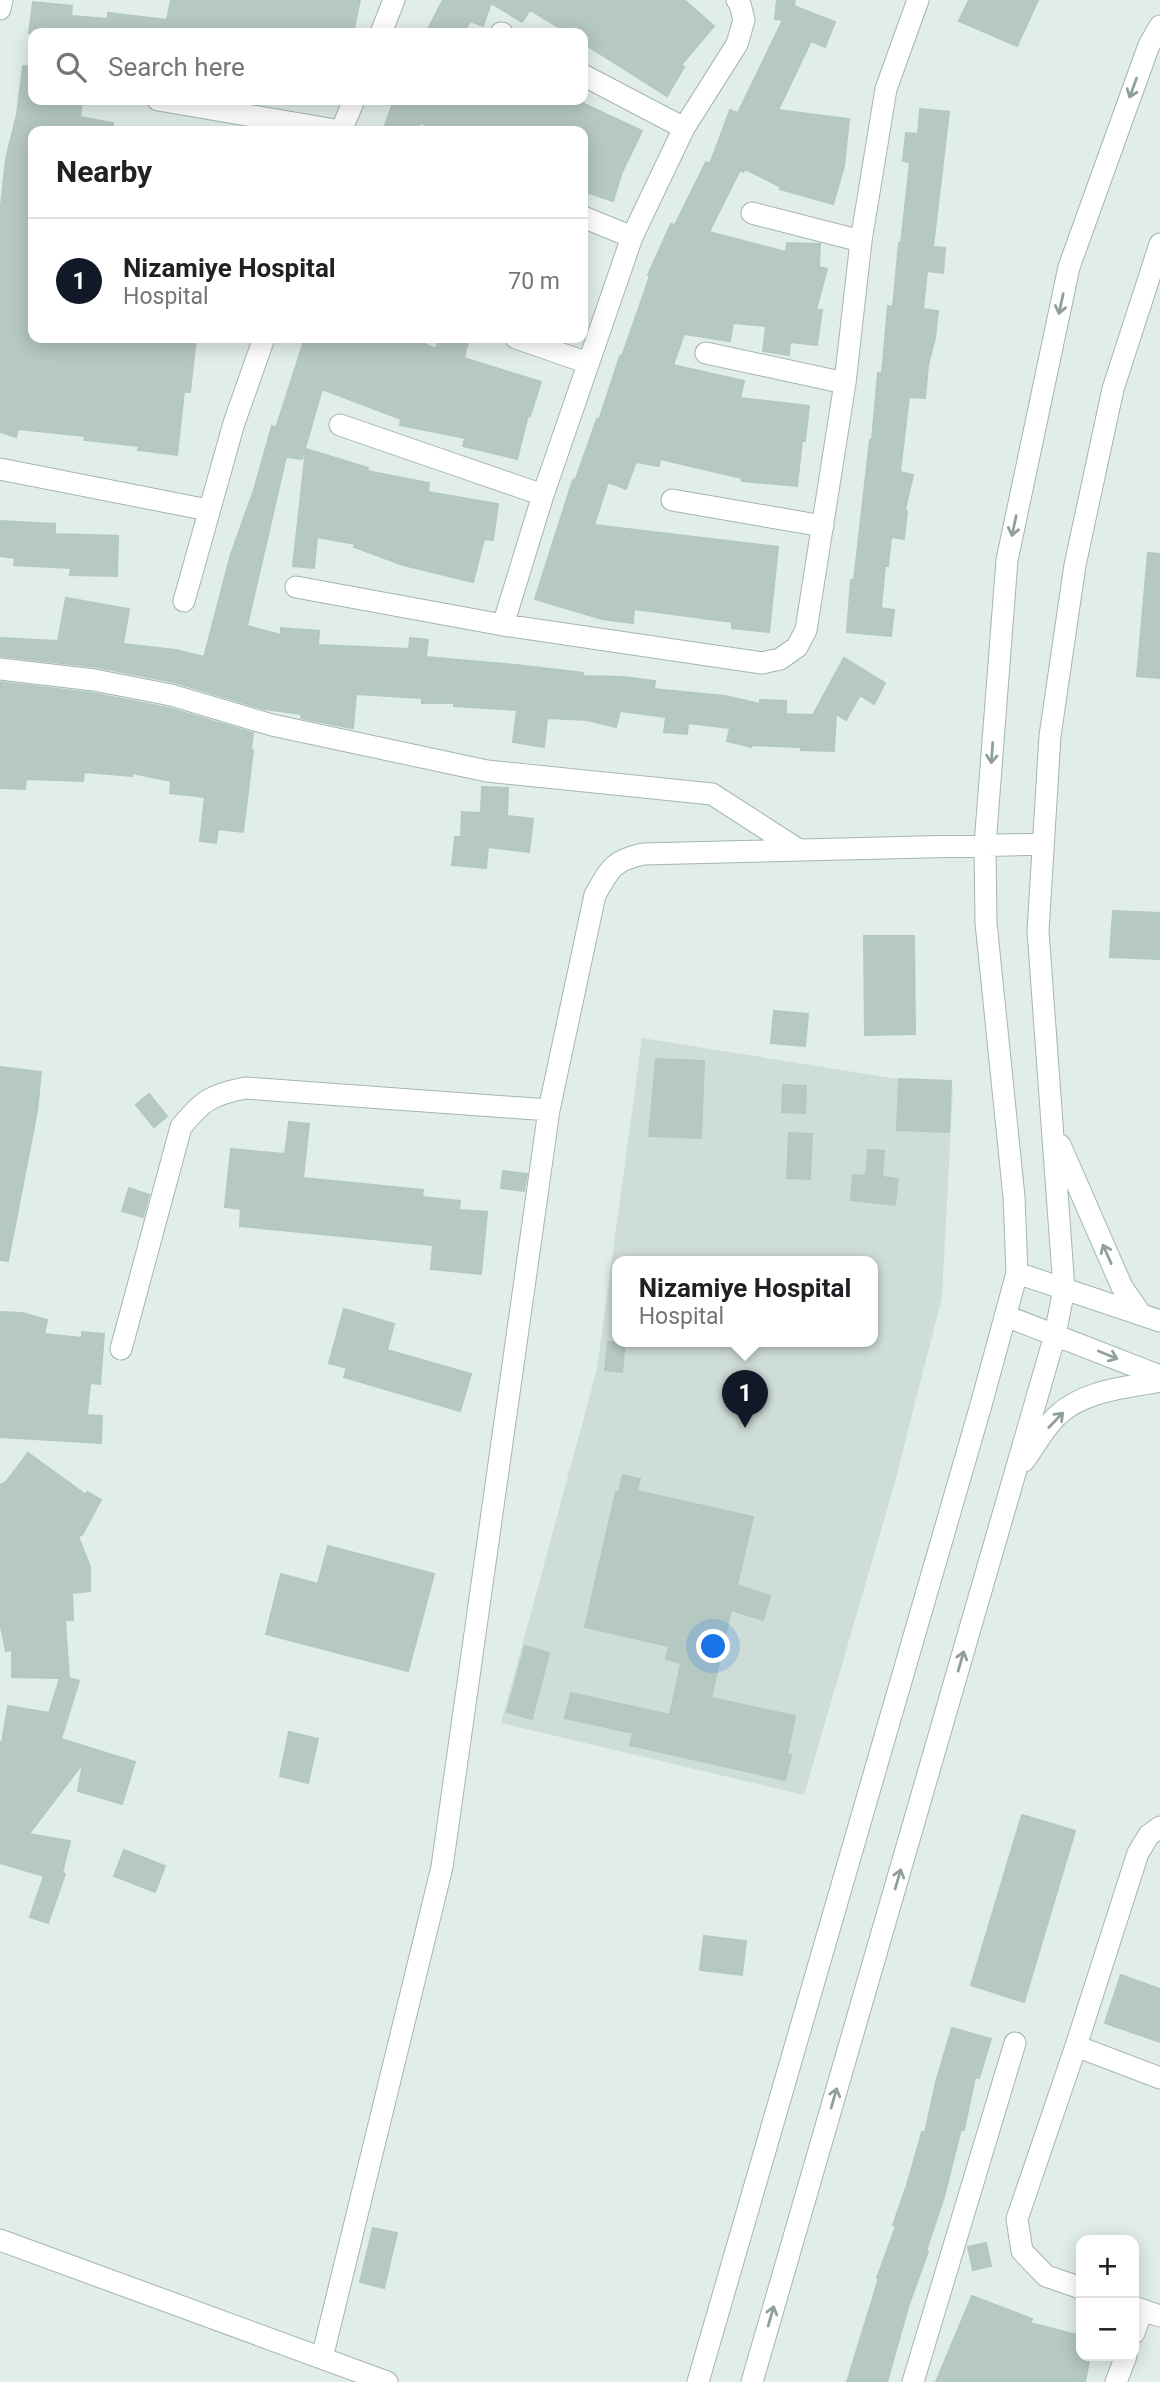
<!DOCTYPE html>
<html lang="en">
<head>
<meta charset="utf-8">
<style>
	:root { --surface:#fff; --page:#f2f2f2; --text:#202124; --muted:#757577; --line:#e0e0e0; --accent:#111827 }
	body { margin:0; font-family:Roboto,sans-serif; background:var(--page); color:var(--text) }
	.controls { position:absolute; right:21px; bottom:21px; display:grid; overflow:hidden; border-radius:14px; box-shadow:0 4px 18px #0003 }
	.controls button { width:63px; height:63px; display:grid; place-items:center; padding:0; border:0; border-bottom:2px solid var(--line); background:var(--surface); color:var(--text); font:35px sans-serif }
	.you { position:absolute; left:714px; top:1647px; width:24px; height:24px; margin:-18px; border:5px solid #fff; border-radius:50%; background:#1a73e8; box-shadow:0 0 0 10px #1a73e833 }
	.badge { display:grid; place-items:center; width:46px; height:46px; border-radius:50%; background:var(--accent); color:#fff; font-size:23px; font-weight:700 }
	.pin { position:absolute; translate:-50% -58px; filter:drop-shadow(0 2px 4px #0008) }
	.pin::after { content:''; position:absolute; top:37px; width:24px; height:21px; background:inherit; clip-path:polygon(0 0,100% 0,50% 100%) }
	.popup { position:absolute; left:612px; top:1256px; width:266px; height:91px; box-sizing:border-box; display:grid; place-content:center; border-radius:14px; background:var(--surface); filter:drop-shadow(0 2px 5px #0005); font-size:23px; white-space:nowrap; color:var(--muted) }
	.popup b { font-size:26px; color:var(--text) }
	.popup::after { content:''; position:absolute; left:50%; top:100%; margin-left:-14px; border:14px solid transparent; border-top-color:var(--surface) }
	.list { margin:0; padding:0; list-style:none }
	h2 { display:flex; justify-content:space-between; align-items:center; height:91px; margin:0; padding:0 28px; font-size:30px }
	h2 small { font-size:23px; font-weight:400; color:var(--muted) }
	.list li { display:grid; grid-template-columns:46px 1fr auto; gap:21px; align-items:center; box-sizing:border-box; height:126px; padding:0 28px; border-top:2px solid var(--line) }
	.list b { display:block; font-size:26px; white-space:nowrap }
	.list p { margin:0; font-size:23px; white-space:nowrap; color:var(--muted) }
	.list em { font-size:23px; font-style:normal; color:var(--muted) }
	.icon { flex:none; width:38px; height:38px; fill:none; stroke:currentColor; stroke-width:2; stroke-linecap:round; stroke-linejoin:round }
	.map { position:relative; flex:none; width:1160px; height:2382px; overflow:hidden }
	.search { position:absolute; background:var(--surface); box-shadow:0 4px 18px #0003; left:28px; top:28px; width:560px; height:77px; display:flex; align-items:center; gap:18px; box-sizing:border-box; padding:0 24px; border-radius:14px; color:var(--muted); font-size:26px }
	.panel { position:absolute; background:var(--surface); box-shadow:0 4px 18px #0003; left:28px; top:126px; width:560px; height:217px; border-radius:14px }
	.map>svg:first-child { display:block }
	.built { fill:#cfddd8; fill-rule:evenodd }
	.building { fill:#b6c8c2; stroke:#b3c8c1; stroke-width:2 }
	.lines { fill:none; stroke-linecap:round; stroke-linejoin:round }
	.minor-casing { stroke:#a3b6b1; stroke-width:23 }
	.minor { stroke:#fff; stroke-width:21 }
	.oneway { stroke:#8fa09c }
</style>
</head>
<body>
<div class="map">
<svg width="1160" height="2382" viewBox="0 0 1160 2382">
	<rect width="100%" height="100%" fill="#e1ede9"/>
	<path class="built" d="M 642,1038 L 953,1088 L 942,1297 L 894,1486 L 804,1795 L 501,1723 L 597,1369 ZM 617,1262 L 873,1262 L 873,1342 L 617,1342 Z"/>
	<path class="building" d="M 171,0 L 360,0 L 353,33 L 226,33 L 207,29 L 206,33 L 29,33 L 33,2 L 72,6 L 71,16 L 108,19 L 108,13 L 167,20 Z
		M 443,0 L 684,0 L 714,26 L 681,65 L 684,67 L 667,96 L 583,43 L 583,33 L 568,33 L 530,10 L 522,22 L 491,3 L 483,26 L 470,21 L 464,33 L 437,33 L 428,29 Z
		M 777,0 L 795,0 L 794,6 L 835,22 L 825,47 L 811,41 L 778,110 L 849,119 L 844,166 L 833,204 L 780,189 L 781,187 L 745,169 L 743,172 L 740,170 L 709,232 L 786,252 L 787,243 L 820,244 L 819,267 L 827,269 L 816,310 L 822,310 L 817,345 L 790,342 L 789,355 L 763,351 L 766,326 L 733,323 L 730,341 L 684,334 L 673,365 L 744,381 L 740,398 L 809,406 L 805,441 L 802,441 L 797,486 L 742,481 L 742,478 L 660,459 L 659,466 L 636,462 L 626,489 L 608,482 L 594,525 L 778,547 L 769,632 L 732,628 L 732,622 L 634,609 L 633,623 L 602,619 L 535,599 L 573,480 L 575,481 L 597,419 L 599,420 L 620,356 L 622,356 L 650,276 L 648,275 L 671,224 L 675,225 L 706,162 L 710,164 L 730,110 L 738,113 L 783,20 L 775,19 Z
		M 969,0 L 1038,0 L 1017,46 L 959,21 Z
		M 23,66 L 33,67 L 33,100 L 82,100 L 80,117 L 113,123 L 112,131 L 33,131 L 33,338 L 196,338 L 190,392 L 184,392 L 177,455 L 138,450 L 139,446 L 84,440 L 85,436 L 18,429 L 16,437 L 0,432 L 0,215 L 6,159 L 17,114 Z
		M 394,100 L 576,100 L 642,131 L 622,172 L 613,201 L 583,191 L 583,131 L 443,131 L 420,123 L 417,131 L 383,131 Z
		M 920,109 L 949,112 L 933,247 L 945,248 L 943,273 L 927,271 L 923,309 L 938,311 L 935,338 L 928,365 L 925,398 L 909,397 L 900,472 L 913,475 L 905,510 L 907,511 L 904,539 L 891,537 L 888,566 L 885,566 L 881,608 L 894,610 L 891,636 L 847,632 L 851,580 L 854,580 L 870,440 L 872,440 L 878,373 L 882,373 L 888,306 L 893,307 L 899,243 L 901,243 L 910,162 L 903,161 L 906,133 L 918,134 Z
		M 305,338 L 410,338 L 436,349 L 439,338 L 450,338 L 468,342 L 464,358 L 541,382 L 530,416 L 528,415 L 517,459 L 463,446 L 465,438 L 400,425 L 401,419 L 322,389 L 302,459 L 286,457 L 247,626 L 281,635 L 281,628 L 319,631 L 318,645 L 409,649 L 410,638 L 428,640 L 426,657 L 516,665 L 583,673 L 583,676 L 623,677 L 655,681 L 654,689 L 725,696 L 760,704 L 760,700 L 786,701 L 786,714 L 813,715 L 844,658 L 885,683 L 874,704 L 860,695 L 846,720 L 836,714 L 834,751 L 801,750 L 801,747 L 751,745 L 751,747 L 727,741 L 730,728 L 688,723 L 687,734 L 664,732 L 666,717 L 620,711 L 616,727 L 587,720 L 547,718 L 544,747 L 513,742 L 517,710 L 454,706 L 454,703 L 422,703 L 422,698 L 356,694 L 353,728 L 346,727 L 301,718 L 302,714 L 264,709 L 174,682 L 96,667 L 0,656 L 0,638 L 58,641 L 66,598 L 129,609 L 123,644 L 176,650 L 204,657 L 231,554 L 254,490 L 272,426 L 276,428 Z
		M 306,449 L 368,468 L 367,471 L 429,483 L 428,492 L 498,504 L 493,540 L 484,539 L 473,582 L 403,565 L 354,547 L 355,544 L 317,537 L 314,568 L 293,566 Z
		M 0,521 L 55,524 L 55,534 L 118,536 L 117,576 L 70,575 L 71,568 L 14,565 L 15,558 L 0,556 Z
		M 1148,553 L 1160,554 L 1160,678 L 1137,676 Z
		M 0,682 L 92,693 L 168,708 L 253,733 L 251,750 L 253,750 L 243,832 L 218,829 L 216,843 L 200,841 L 205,797 L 170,793 L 171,781 L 132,773 L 132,776 L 84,772 L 83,781 L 26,779 L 25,789 L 0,788 Z
		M 482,787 L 508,788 L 507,816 L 533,819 L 529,852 L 488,847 L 486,868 L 452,865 L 455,837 L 461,837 L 462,812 L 481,813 Z
		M 1113,911 L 1160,913 L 1160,959 L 1110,957 Z
		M 864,936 L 914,936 L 915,1034 L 865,1035 Z
		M 774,1011 L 808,1014 L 805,1046 L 771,1043 Z
		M 656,1059 L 704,1061 L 701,1138 L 649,1136 Z
		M 0,1067 L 41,1072 L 37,1111 L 8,1261 L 0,1260 Z
		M 899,1079 L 951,1081 L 949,1132 L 897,1130 Z
		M 783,1085 L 806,1086 L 805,1113 L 782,1112 Z
		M 149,1094 L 167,1116 L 154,1127 L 136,1105 Z
		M 289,1122 L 309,1124 L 303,1178 L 423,1190 L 422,1197 L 460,1201 L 459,1210 L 487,1212 L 481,1274 L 431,1269 L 433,1245 L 240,1226 L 241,1209 L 225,1207 L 231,1149 L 285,1154 Z
		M 789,1133 L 812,1134 L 810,1179 L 787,1178 Z
		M 868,1150 L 884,1151 L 882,1177 L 898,1179 L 895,1205 L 851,1200 L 853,1175 L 866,1176 Z
		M 503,1171 L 527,1174 L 524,1191 L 501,1188 Z
		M 129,1188 L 149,1195 L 143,1217 L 122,1211 Z
		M 344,1309 L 394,1324 L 387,1350 L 471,1374 L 460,1411 L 344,1377 L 347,1368 L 329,1363 Z
		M 0,1312 L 22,1313 L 47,1320 L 44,1334 L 82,1338 L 82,1332 L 104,1334 L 100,1384 L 90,1383 L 87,1415 L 102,1416 L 101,1443 L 0,1437 Z
		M 608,1342 L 625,1342 L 622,1372 L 605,1370 Z
		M 28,1453 L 86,1495 L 87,1492 L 101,1500 L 82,1535 L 78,1536 L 90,1567 L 90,1591 L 72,1593 L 73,1620 L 65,1620 L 69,1678 L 79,1681 L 61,1739 L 135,1762 L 122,1804 L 78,1791 L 83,1763 L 29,1834 L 70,1841 L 62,1873 L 65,1874 L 48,1923 L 30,1917 L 44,1876 L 0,1863 L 0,1742 L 2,1743 L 8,1706 L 49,1713 L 60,1678 L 12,1677 L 12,1650 L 6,1651 L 0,1622 L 0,1485 L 6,1482 Z
		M 623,1475 L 640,1479 L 637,1491 L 753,1517 L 737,1585 L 770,1596 L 763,1620 L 731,1610 L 711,1698 L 795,1716 L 787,1754 L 791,1755 L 785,1780 L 630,1745 L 633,1733 L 565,1718 L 571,1693 L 670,1715 L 681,1663 L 666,1659 L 669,1646 L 585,1627 L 616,1492 L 619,1492 Z
		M 328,1546 L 434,1574 L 408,1671 L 266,1634 L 281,1574 L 318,1584 Z
		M 525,1646 L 549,1653 L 532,1719 L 507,1712 Z
		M 289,1732 L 318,1739 L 308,1783 L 280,1776 Z
		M 1022,1815 L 1075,1831 L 1024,2002 L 971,1985 Z
		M 124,1850 L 165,1866 L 155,1892 L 114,1876 Z
		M 704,1936 L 746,1941 L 742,1975 L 700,1970 Z
		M 1121,1975 L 1160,1989 L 1160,2042 L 1105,2023 Z
		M 952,2028 L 991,2039 L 979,2078 L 975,2077 L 964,2130 L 961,2129 L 944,2197 L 926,2251 L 928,2252 L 909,2304 L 887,2382 L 847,2382 L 879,2278 L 877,2278 L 896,2226 L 893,2225 L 907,2185 L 922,2132 L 925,2133 L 936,2082 Z
		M 373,2228 L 397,2233 L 384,2288 L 360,2282 Z
		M 986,2243 L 991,2266 L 973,2270 L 968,2247 Z
		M 972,2296 L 1032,2319 L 1030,2323 L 1081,2336 L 1081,2356 L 1090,2356 L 1085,2382 L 936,2382 Z"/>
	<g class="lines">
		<g class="minor-casing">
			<path id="minor" d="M 0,9 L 2,0
				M 381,33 L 394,0
				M 501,33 L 502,33
				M 583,75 L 684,128
				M 158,100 L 341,131
				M 341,131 L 354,100
				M 752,213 L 861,241
				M 583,217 L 632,237
				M 516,338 L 588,363
				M 706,353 L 845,383
				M 340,425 L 543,495
				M 0,469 L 208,510
				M 672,500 L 823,526
				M 296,587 L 503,625 L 762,663 L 780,659 L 797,647 L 806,630 L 845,383 L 861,241 L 886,89 L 918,0
				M 184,601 L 234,423 L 264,338
				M 503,625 L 543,495 L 632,237 L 684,128 L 737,44 L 744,20 L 740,4 L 737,0
				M 0,669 L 94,680 L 171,695 L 272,725 L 487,771 L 712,794 L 799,850
				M 1060,1145 L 1122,1287 L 1140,1313
				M 1017,1273 L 1160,1321
				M 1006,1316 L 1160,1376
				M 121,1349 L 181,1127 C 203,1100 211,1095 245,1088 L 549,1110 L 595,895 C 610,869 612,861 643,854 L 1043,844
				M 1024,1461 C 1035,1446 1044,1428 1057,1416 C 1084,1390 1126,1388 1160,1381
				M 1076,2046 L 1160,2078
				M 0,2240 L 387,2382
				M 1081,2288 L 1046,2276 L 1022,2251 L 1017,2219 L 1076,2046 L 1138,1853 L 1149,1835 L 1160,1827
				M 1134,2307 L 1160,2316
				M 1134,2333 L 1142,2310
				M 322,2358 L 442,1867 L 549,1110
				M 698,2382 L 981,1405 L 1017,1273 L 1014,1197 L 986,923 L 985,845 L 1007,560 L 1069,267 L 1149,45 L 1160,26
				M 752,2382 L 1055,1335 L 1064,1289 L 1038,931 L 1050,736 L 1075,565 L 1113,389 L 1160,244
				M 913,2382 L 1015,2043
				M 1116,2382 L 1126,2356"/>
		</g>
		<use href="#minor" class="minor"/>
	</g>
	<defs><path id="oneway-shaft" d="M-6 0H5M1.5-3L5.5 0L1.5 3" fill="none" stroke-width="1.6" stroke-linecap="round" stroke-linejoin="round" transform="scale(1.75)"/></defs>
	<g class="oneway">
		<use href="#oneway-shaft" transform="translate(1133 88) rotate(110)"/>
		<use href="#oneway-shaft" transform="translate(1061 304) rotate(102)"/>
		<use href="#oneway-shaft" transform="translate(1014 526) rotate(102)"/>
		<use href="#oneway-shaft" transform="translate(992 753) rotate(94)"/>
		<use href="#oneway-shaft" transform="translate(1107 1254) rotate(-114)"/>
		<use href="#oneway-shaft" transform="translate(1108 1355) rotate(22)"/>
		<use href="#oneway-shaft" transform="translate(1056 1420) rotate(-46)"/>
		<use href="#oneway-shaft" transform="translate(961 1661) rotate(-74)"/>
		<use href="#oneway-shaft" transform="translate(898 1879) rotate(-74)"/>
		<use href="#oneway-shaft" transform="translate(834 2098) rotate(-74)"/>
		<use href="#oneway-shaft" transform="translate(771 2316) rotate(-74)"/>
	</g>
</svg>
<div class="controls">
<button>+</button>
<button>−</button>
</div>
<div class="you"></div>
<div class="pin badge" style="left:745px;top:1428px">1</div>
<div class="popup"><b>Nizamiye Hospital</b>Hospital</div>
<div class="search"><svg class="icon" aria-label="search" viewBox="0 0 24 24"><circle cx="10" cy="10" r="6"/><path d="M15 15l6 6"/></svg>Search here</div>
<section class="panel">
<h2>Nearby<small></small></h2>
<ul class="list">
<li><span class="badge">1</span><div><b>Nizamiye Hospital</b><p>Hospital</p></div><em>70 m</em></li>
</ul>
</section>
</div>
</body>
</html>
